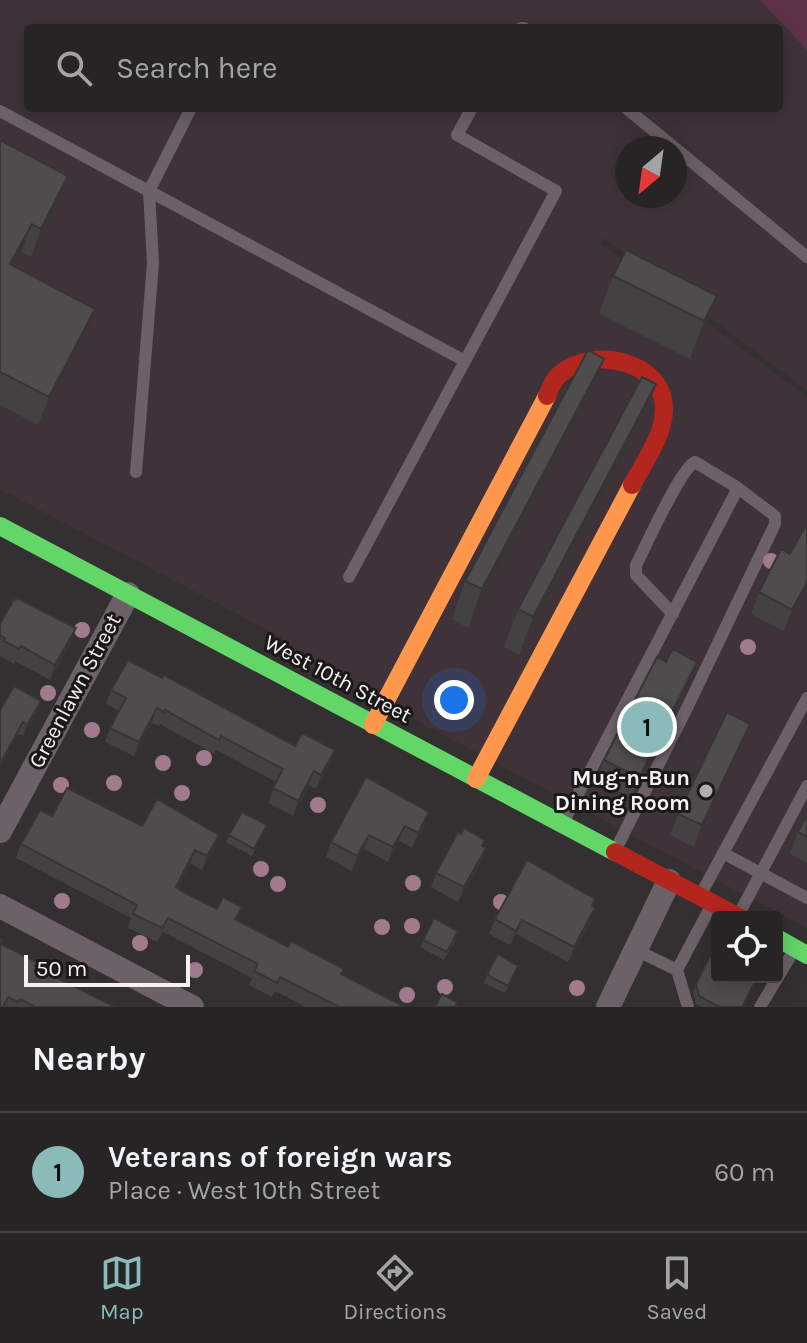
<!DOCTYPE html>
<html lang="en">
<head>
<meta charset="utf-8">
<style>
	:root { --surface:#272426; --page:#333032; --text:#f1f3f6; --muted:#a4a4a7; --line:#434143; --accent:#8bbbb9 }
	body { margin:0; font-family:Karla,sans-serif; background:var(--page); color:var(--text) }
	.controls { position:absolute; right:24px; bottom:24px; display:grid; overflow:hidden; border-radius:8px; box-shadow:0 4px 20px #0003 }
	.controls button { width:72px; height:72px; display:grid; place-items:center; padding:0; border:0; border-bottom:2px solid var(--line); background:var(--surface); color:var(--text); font:40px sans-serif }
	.compass { position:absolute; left:615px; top:136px; width:72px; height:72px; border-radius:50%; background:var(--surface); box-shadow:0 4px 20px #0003; rotate:209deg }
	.scale { position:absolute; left:24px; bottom:20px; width:166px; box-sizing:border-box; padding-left:8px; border:4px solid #f6f2f4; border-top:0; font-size:22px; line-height:28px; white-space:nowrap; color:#f6f2f4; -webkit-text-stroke:6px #1b181a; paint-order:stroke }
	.you { position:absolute; left:454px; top:700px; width:28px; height:28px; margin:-20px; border:6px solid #fff; border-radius:50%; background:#1a73e8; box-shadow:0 0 0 12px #1a73e833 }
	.badge { display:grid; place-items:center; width:52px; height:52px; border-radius:50%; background:var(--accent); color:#111; font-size:26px; font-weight:700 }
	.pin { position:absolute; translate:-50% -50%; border:4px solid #fff; box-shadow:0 2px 8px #0006 }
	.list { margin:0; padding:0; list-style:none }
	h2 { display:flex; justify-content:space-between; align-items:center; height:104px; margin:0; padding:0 32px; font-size:34px }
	h2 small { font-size:26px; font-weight:400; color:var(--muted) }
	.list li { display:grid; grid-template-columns:52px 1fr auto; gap:24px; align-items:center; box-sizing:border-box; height:120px; padding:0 32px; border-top:2px solid var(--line) }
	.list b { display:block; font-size:30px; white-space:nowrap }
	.list p { margin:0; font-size:26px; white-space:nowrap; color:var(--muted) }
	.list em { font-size:26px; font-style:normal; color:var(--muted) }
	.icon { flex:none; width:44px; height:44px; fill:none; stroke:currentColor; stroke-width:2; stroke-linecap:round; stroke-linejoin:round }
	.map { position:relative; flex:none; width:807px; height:1007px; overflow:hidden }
	.search { position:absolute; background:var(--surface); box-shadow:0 4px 20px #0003; left:24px; right:24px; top:24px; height:88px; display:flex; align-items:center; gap:20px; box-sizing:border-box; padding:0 28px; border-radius:8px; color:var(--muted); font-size:30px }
	.sheet { height:224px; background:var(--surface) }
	nav { display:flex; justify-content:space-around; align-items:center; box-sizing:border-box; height:112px; border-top:2px solid var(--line); background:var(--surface); font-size:22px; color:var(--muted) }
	nav a { display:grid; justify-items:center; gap:4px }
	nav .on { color:var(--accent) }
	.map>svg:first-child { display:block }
	.built { fill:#3f3339; fill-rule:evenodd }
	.green { fill:#5e324a }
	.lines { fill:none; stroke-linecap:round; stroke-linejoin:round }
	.lane { stroke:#6d6168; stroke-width:12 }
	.street { stroke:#6d6168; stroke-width:24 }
	.fast { stroke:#63d668; stroke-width:18 }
	.slow { stroke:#ff974d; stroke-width:18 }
	.jam { stroke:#b3261e; stroke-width:18 }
	.tree { fill:#a17a8e }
	.wall { fill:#444142 }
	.shaded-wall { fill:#373536 }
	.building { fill:#4f4c4d; stroke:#373536; stroke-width:2 }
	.poi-dot { fill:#b2aeb0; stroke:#1b181a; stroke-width:3 }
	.labels { text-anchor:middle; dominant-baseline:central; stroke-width:6; stroke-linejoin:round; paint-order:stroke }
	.street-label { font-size:22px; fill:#f6f2f4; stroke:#1b181a }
	.poi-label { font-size:22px; font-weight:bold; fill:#f6f2f4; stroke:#1b181a; text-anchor:end }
</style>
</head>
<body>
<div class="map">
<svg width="807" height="1007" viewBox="0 0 807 1007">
	<rect width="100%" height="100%" fill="#343032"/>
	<path class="built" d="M 0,0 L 760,0 L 807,50 L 807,390 L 605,238 L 601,244 L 807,397 L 807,928 L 278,647 L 283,638 L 0,489 ZM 28,28 L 779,28 L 779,108 L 28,108 ZM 627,148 L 675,148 L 675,196 L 627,196 Z"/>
	<path class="green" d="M 760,0 L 807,0 L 807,50 Z"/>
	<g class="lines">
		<path class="lane" d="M 521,28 L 524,28
			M 626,108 L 675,148
			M 0,111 L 465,361 L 556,191 L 457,135 L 472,108
			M 675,148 L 807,257
			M 136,472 L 153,263 L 149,191 L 191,108
			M 349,577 L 465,361
			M 673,614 L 636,575 L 636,565 C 646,546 680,469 695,462 L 738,488
			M 564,821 L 738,488 L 775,516 L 775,524 L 687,708 L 617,847
			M 723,853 L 807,898
			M 701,894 L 807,698
			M 739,914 L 807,786
			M 636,950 L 677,970 L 688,1007
			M 677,970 L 711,906
			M 760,1007 L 793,952"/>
		<path class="street" d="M 0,831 L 128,594
			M 0,906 L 192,1007
			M 608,1007 L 669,881"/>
		<path class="fast" d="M 0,526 L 615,852
			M 777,938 L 807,955"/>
		<path class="slow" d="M 373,725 L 547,396
			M 476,779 L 632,485"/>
		<path class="jam" d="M 547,396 C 550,389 553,380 559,375 C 591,345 666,360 664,411 C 663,437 644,462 632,485
			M 615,852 L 739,917"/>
	</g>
	<g class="tree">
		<circle cx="771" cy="561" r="8"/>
		<circle cx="82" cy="630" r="8"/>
		<circle cx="748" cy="647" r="8"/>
		<circle cx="48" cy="693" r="8"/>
		<circle cx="92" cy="730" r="8"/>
		<circle cx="204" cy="758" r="8"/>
		<circle cx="163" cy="763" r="8"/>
		<circle cx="114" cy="783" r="8"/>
		<circle cx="61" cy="785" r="8"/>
		<circle cx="182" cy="793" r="8"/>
		<circle cx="318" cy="805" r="8"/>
		<circle cx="261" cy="869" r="8"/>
		<circle cx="413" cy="883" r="8"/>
		<circle cx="278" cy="884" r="8"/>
		<circle cx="62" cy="901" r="8"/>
		<circle cx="501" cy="902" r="8"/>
		<circle cx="412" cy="926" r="8"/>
		<circle cx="382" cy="927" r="8"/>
		<circle cx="140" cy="943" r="8"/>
		<circle cx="195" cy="970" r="8"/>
		<circle cx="445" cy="987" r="8"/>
		<circle cx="577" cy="988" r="8"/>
		<circle cx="407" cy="995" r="8"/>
	</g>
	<path class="wall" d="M 0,140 L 68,176 L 58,204 L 31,257 L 21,252 L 14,266 L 85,337 L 38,425 L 0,405 Z
		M 613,276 L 717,296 L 703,334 L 690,359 L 599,314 Z
		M 656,384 L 642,422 L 519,655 L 504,647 L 518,609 Z
		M 590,397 L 468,628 L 452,619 L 465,581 Z
		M 807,589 L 784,631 L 751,614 L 759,592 Z
		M 0,624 L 71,642 L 50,680 L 15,661 L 14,664 L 0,656 Z
		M 666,662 L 697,662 L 689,682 L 631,798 L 596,780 L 604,760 Z
		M 162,678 L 295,746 L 335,750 L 329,764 L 316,789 L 309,785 L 293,816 L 268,803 L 276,782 L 216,750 L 214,754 L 160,724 L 159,726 L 152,723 L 134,756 L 105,742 L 110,728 L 119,711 L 106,704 L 111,690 Z
		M 41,701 L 37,712 L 23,736 L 18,734 L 0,767 L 0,710 Z
		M 742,746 L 694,847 L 670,835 L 678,814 Z
		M 366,777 L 424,827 L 412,848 L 399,841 L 388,862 L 364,849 L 352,871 L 326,857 L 331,842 Z
		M 807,815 L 807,863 L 790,854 L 798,832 Z
		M 52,816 L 142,826 L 214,849 L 202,870 L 190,863 L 178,888 L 288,947 L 344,969 L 342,975 L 405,1007 L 306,1007 L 275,991 L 272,997 L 249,985 L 252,978 L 163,932 L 157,942 L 128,928 L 131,918 L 16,858 L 21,844 Z
		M 267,825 L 252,856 L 226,842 L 229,835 Z
		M 483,846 L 486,848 L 480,863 L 458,902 L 431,887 L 436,873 Z
		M 595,899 L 590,922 L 568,962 L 516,934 L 510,945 L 489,934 L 495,919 Z
		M 456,939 L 444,960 L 420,947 L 423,940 Z
		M 2,944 L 37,968 L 115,1007 L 0,1007 Z
		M 518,966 L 505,993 L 484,983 L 487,975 Z
		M 756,980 L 743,1007 L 702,1007 L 696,1004 L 693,992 L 696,984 Z"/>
	<path class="shaded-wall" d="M 68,176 L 58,204 L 31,257 L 41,229 Z
		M 32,224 L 21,252 L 0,292 L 10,264 Z
		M 717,296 L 703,334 L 690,359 L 704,321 Z
		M 95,309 L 85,337 L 38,425 L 49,397 Z
		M 604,359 L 590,397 L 468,628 L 482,589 Z
		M 656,384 L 642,422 L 519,655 L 533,617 Z
		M 807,582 L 807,589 L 784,631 L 792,610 Z
		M 76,628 L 71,642 L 50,680 L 55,665 Z
		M 697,662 L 689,682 L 631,798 L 639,778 Z
		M 41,701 L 37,712 L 23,736 L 27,725 Z
		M 157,708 L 152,723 L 134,756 L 139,742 Z
		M 23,722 L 18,734 L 0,767 L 0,764 Z
		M 750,724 L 742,746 L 694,847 L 702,825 Z
		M 335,750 L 329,764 L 316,789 L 321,775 Z
		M 314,771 L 309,785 L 293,816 L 298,801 Z
		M 429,812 L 424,827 L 412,848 L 418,833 Z
		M 405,826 L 399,841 L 388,862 L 393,847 Z
		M 219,835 L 214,849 L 202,870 L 207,856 Z
		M 369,835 L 364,849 L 352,871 L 357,856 Z
		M 486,848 L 480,863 L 458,902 L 464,887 Z
		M 195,850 L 190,863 L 171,900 L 176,887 Z
		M 595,908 L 590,922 L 568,962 L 574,947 Z
		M 522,920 L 516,934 L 510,945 L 516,931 Z"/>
	<path class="building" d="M 0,140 L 68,176 L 41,229 L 32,224 L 10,264 L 95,309 L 49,397 L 0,372 Z
		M 626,250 L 717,296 L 704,321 L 613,276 Z
		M 588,350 L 604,359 L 482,589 L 465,581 Z
		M 642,377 L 656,384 L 533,617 L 518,609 Z
		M 807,523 L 807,582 L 792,610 L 759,592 L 781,549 L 790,554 Z
		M 17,598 L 76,628 L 55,665 L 21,646 L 19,649 L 4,641 L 5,638 L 0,636 L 0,624 L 14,599 L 16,600 Z
		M 673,649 L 697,662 L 639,778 L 604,760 L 657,657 L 666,662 Z
		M 128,660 L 162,678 L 164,675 L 295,746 L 302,733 L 335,750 L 321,775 L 314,771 L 298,801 L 273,788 L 283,769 L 221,736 L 219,740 L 165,710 L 164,712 L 157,708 L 139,742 L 110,728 L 126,698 L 111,690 Z
		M 14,686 L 41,701 L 27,725 L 23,722 L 0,764 L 0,710 Z
		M 727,712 L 750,724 L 702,825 L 678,814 Z
		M 366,777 L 429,812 L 418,833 L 405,826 L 393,847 L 369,835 L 357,856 L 331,842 Z
		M 67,788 L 142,826 L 157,799 L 219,835 L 207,856 L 195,850 L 176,887 L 181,891 L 217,909 L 223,897 L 242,907 L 235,919 L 288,947 L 291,941 L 344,969 L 341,974 L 405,1007 L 339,1007 L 280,977 L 277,983 L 254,971 L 258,964 L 168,918 L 162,928 L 133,914 L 137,905 L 21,844 L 40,810 L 52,816 Z
		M 242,812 L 267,825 L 254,849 L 229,835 Z
		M 807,815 L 807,837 L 798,832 Z
		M 464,828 L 485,840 L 482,846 L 486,848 L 464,887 L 436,873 L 458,832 L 461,834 Z
		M 527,860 L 595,899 L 592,906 L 595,908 L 574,947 L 522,920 L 516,931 L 495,919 Z
		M 434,918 L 458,931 L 447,952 L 423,940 Z
		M 0,939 L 3,940 L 1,944 L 38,963 L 36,967 L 115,1007 L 35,1007 L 20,999 L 18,1002 L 8,997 L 3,1007 L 0,1007 Z
		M 498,954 L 518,966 L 508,986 L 487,975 Z
		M 710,956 L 717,960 L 717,977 L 750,977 L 756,980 L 742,1007 L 719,1007 L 699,996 L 696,984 Z
		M 442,994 L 457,1002 L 455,1007 L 435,1007 Z"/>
	<circle class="poi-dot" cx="706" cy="791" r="8"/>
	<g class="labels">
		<g class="street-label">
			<text transform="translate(338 679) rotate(28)">West 10th Street</text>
			<text transform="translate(75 691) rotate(-62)">Greenlawn Street</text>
		</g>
		<g class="poi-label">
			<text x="690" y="778">Mug-n-Bun<tspan x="690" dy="25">Dining Room</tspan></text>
		</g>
	</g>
</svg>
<div class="controls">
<button><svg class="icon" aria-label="locate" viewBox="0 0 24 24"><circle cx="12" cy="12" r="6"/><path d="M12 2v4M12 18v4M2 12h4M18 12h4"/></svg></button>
</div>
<svg class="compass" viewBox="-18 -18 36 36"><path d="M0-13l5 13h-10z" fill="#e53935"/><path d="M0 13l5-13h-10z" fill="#a4a4a7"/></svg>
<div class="scale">50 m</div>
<div class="you"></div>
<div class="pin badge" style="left:647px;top:727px">1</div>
<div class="search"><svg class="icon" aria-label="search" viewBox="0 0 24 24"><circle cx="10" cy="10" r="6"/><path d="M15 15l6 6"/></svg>Search here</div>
</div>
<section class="sheet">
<h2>Nearby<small></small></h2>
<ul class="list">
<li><span class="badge">1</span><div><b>Veterans of foreign wars</b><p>Place · West 10th Street</p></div><em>60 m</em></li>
</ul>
</section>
<nav>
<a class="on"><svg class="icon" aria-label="map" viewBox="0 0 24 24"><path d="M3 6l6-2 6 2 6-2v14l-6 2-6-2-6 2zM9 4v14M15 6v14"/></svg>Map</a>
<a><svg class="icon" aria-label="directions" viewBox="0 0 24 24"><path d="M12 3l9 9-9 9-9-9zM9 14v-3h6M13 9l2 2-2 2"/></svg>Directions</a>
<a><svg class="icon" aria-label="saved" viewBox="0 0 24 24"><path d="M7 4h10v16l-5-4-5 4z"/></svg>Saved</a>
</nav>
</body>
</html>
